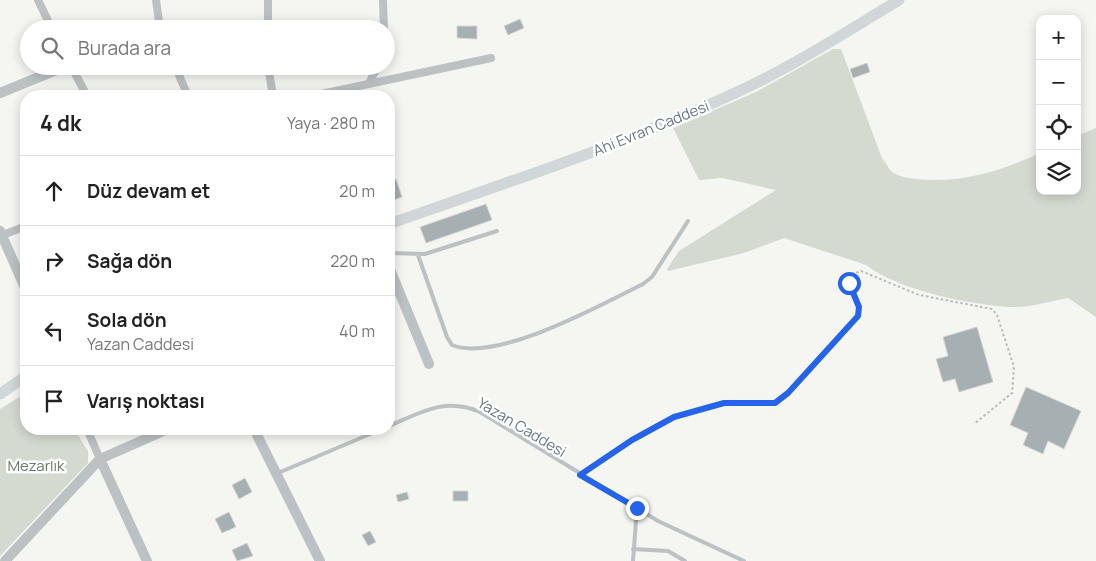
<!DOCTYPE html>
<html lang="tr">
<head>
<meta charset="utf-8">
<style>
	:root { --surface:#fff; --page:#f6f6f6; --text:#222; --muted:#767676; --line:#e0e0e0 }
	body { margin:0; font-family:Manrope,sans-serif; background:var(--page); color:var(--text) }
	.controls { position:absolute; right:15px; top:15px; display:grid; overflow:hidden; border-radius:10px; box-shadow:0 2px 12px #0003 }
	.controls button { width:45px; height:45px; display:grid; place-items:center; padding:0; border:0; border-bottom:1px solid var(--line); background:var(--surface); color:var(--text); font:25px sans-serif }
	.stop { position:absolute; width:15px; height:15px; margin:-11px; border:4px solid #2563eb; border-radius:50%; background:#fff }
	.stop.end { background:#2563eb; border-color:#fff; box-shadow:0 1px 5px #0008 }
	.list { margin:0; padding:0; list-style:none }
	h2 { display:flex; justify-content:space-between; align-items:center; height:65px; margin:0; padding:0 20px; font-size:21px }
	h2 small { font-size:16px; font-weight:400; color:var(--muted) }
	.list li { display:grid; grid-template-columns:32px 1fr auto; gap:15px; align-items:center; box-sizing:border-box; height:70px; padding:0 20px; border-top:1px solid var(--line) }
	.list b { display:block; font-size:19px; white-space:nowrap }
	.list p { margin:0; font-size:16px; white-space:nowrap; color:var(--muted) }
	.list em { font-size:16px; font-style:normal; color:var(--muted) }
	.icon { flex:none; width:28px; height:28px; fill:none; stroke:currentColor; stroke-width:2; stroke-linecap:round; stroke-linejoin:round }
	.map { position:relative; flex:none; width:1096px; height:561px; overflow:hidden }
	.search { position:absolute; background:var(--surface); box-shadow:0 2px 12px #0003; left:20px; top:20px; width:375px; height:55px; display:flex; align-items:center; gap:12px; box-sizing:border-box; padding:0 18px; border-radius:28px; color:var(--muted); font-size:19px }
	.panel { position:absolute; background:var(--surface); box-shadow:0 2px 12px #0003; left:20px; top:90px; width:375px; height:345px; border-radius:20px }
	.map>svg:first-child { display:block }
	.green { fill:#d5dad1 }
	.building { fill:#a6afb2; stroke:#d7d6d4 }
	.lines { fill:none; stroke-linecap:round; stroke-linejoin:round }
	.path { stroke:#b8bbbd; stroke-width:2; stroke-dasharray:2.5 2.5; stroke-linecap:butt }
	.service { stroke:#bcc1c3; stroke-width:4 }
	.minor { stroke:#bcc1c3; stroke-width:8 }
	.tertiary { stroke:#bcc1c3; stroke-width:10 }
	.secondary { stroke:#d1d6d9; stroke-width:11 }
	.route { stroke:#2563eb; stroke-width:6 }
	.labels { text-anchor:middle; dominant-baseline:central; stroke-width:5; stroke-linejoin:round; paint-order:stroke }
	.street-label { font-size:15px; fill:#667881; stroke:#fff }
	.park-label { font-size:15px; fill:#6a7964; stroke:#fff }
</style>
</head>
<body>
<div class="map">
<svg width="1096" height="561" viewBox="0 0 1096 561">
	<rect width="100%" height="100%" fill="#f5f5f2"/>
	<path class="green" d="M 833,49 L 841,49 L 885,166 L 883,158 C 886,162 889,171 894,173 C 900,177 909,178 916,179 C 959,184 1001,171 1040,153 L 1040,191 L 1077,191 L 1077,136 L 1096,128 L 1096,317 L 1068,298 C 1050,301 1029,308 1011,307 C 970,305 898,290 866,265 L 784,238 L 744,253 L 668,271 L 667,269 L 679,251 L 776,190 L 722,178 L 699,180 L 673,128 L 756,92 Z
		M 26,393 L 26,429 L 74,429 L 88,451 L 88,463 L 0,556 L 0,409 Z"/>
	<path class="building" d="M 520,19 L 524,28 L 508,35 L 504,26 Z
		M 457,26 L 477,26 L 477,39 L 457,38 Z
		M 867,63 L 870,72 L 853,78 L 850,69 Z
		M 396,179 L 402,197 L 389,202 L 389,182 Z
		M 486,204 L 492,220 L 426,243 L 420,227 Z
		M 977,327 L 993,382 L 959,392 L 955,379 L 943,382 L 936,359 L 948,356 L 943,337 Z
		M 1026,387 L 1081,411 L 1064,449 L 1048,441 L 1043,454 L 1023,445 L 1028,433 L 1010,425 Z
		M 245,478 L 252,492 L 239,499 L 232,485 Z
		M 453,491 L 468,491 L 468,501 L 453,501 Z
		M 407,492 L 409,499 L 398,502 L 396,495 Z
		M 229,512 L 236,527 L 222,533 L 215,519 Z
		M 370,531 L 376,542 L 368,546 L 362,535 Z
		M 247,543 L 253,556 L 237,561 L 232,550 Z"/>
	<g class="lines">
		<path class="path" d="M 586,471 L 632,440 L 674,417 L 724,403 L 775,403 L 788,393 L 858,316 L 859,307 L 849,283 L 853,274 L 861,271 L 919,295 L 992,309 L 997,315 L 1014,367 L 1012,393 L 974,424"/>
		<path class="service" d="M 389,253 L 425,254 L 497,231
			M 418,255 L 447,337 L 452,345 C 496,363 601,305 643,284 L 652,277 L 688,221
			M 389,426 C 422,412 445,397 480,412 L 658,521 L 744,561
			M 278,473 L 382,429
			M 633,549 L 668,551 L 685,561
			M 633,561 L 637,508"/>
		<path class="minor" d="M 38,0 L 52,29
			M 156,0 L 160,29
			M 383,0 L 384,29
			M 268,29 L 268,0
			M 71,66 L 87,96
			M 175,66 L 188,96
			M 268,66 L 273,96
			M 369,83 L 378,66
			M 312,96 L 491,58
			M 0,236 L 26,226
			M 87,429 L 100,459"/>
		<path class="tertiary" d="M 0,93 L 66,66
			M 317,95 L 318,96
			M 0,231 L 26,290
			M 389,267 L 429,364
			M 254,429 L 320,561
			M 100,459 L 147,561
			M 5,561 L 100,459 L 168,429"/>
		<path class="secondary" d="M 389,224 C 511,181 635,141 752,85 C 803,60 851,29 899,0
			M 0,394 L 26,376"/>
	</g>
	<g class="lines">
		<path class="route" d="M 637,508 L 580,475 L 632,440 L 674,417 L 724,403 L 775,403 L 788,393 L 858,316 L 859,307 L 849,283"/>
	</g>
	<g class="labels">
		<g class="street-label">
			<text transform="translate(651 128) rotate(-22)">Ahi Evran Caddesi</text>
			<text transform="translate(522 427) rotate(31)">Yazan Caddesi</text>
		</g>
		<g class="park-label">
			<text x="36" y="465">Mezarlık</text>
		</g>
	</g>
</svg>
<div class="controls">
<button>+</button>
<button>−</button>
<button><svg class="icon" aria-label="locate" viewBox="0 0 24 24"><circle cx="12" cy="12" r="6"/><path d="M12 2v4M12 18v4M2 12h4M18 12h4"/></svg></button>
<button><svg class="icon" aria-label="layers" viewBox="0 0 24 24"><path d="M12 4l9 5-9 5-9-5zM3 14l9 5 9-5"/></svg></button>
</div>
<div class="stop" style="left:849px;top:283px"></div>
<div class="stop end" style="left:637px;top:508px"></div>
<div class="search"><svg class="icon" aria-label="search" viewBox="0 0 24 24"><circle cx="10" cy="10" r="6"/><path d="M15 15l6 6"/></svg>Burada ara</div>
<section class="panel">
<h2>4 dk<small>Yaya · 280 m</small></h2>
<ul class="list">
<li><svg class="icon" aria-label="ahead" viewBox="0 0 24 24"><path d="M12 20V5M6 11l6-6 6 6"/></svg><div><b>Düz devam et</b></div><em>20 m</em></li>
<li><svg class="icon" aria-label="right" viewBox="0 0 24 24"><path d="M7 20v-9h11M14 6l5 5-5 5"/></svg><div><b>Sağa dön</b></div><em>220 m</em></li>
<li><svg class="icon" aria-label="left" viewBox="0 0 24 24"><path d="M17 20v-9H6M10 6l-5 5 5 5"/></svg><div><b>Sola dön</b><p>Yazan Caddesi</p></div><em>40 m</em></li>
<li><svg class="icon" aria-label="arrive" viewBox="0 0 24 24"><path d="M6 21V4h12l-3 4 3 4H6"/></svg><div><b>Varış noktası</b></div></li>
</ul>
</section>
</div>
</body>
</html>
